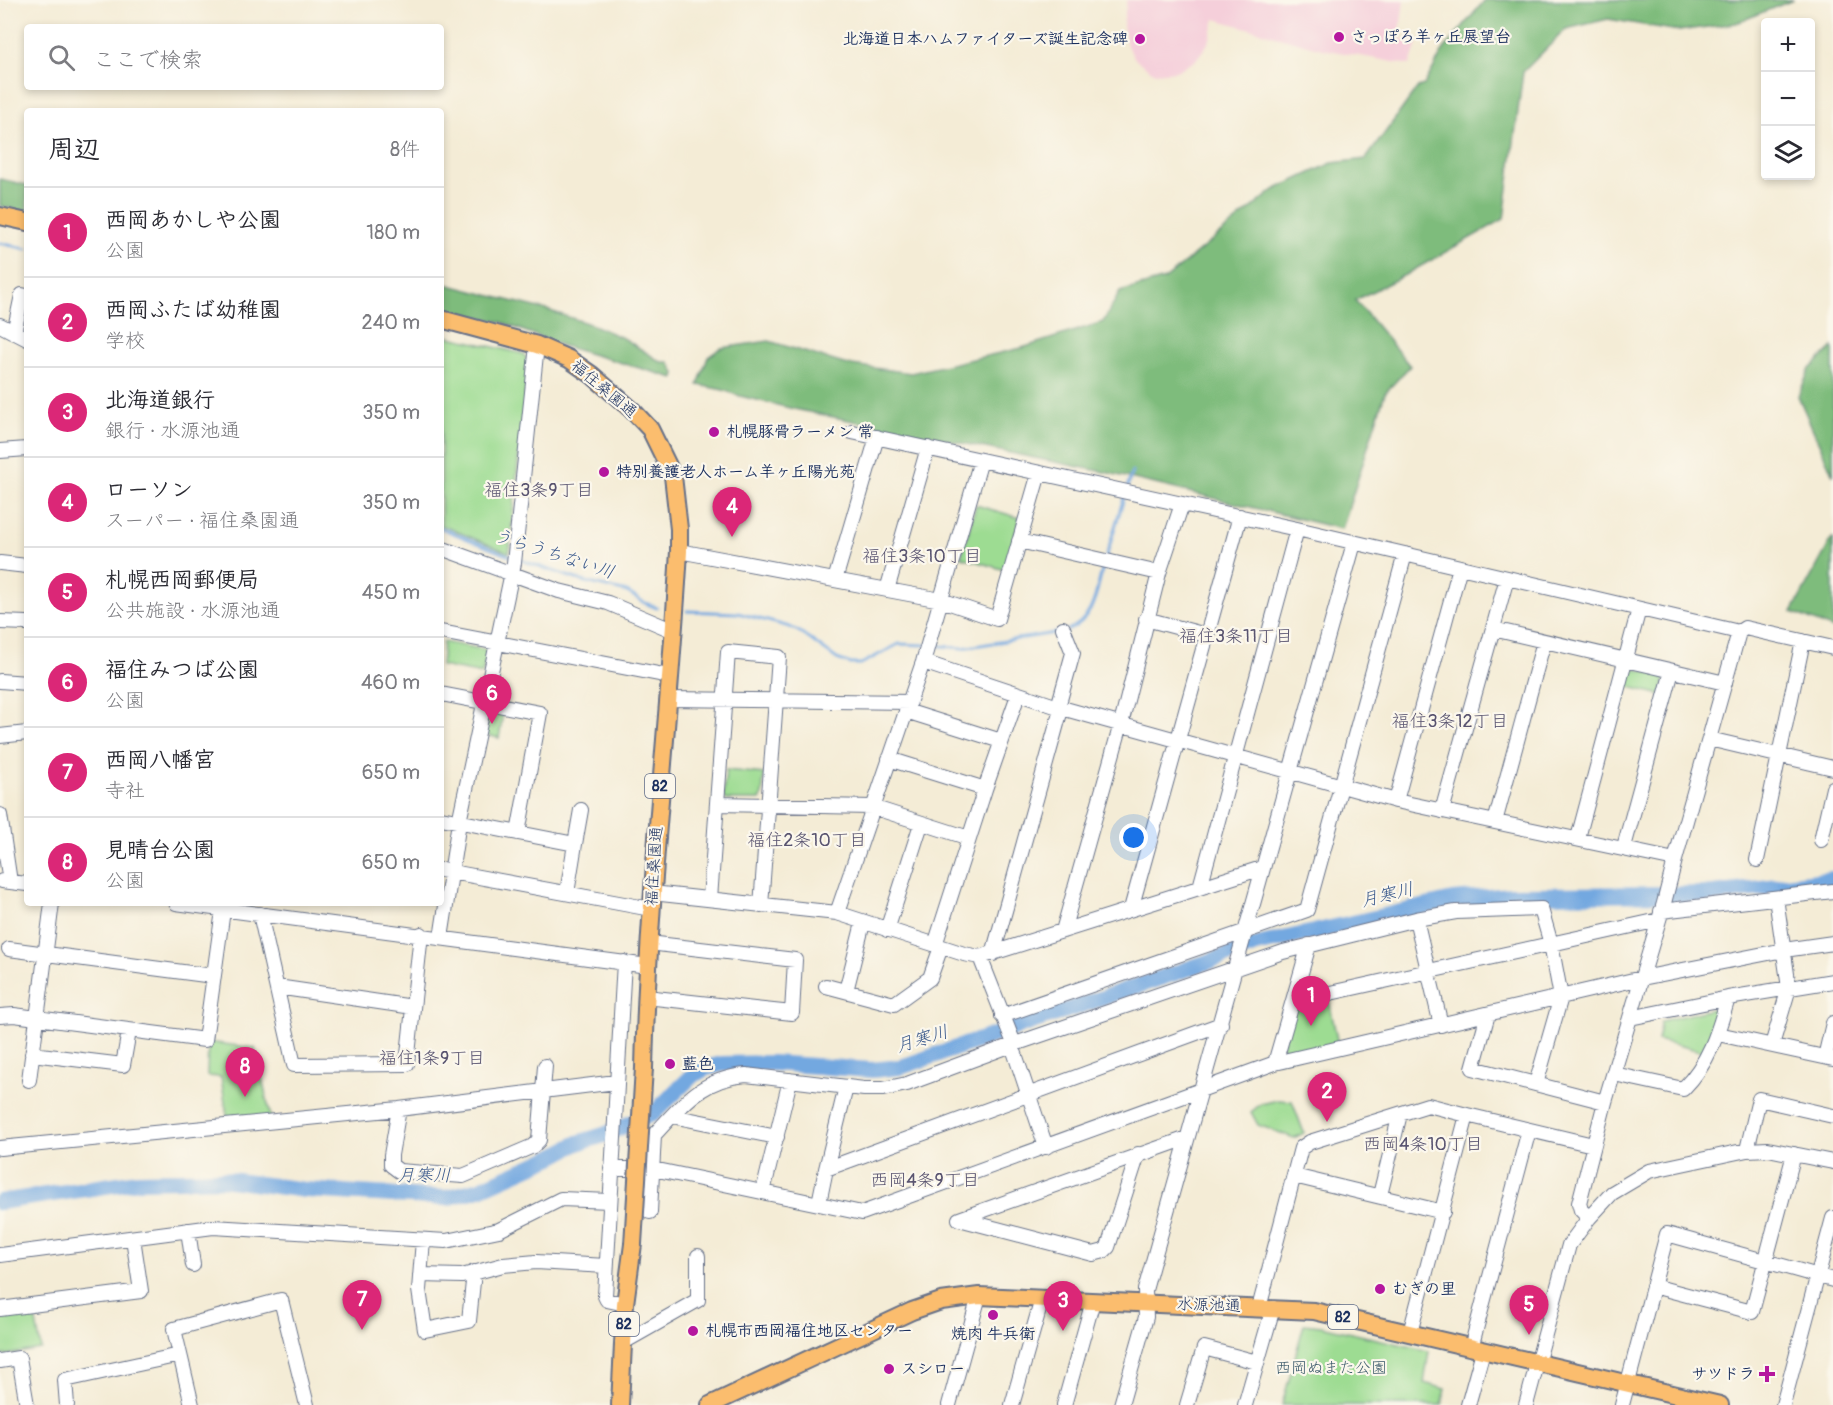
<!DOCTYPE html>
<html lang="ja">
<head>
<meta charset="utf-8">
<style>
	:root { --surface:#fff; --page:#f7f7f7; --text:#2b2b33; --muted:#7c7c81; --line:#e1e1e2; --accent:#db2777 }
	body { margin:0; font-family:Pangolin,"Klee One",sans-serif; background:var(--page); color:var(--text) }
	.controls { position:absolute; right:18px; top:18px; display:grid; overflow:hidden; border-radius:6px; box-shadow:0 3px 9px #0003 }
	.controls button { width:54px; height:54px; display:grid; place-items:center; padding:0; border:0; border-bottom:2px solid var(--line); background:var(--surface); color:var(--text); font:30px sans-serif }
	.you { position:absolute; left:1134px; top:838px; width:21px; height:21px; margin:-15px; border:4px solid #fff; border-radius:50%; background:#1a73e8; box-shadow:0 0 0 9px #1a73e833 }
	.badge { display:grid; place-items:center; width:39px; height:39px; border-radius:50%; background:var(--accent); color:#fff; font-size:20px; font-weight:700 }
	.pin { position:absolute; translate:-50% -50px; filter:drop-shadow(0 2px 3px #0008) }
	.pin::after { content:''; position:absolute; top:32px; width:21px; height:18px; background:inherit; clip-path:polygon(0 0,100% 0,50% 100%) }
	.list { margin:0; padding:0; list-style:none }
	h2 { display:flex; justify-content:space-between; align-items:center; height:78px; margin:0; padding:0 24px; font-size:26px }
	h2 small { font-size:20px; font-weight:400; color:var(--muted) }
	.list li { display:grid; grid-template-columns:39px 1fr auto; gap:18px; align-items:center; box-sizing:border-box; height:90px; padding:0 24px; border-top:2px solid var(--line) }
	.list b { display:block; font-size:22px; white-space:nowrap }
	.list p { margin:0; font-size:20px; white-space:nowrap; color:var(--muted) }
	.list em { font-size:20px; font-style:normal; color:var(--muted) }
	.icon { flex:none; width:33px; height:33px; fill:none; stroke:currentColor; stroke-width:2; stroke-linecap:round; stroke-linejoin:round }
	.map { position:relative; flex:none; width:1833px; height:1405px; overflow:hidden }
	.search { position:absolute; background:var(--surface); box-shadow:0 3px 9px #0003; left:24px; top:24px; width:420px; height:66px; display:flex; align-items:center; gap:15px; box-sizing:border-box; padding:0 21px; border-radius:6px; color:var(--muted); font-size:22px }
	.panel { position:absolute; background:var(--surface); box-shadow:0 3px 9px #0003; left:24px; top:108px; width:420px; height:798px; border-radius:6px }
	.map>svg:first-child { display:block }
	.built { fill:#f5cfda }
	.green { fill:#9ddc92; stroke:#5c8678; stroke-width:1.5 }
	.forest { fill:#7ebc7c; stroke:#4c766d; stroke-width:1.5 }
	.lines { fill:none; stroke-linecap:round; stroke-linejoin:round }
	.stream { stroke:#73a8e0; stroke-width:3 }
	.river { stroke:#73a8e0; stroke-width:16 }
	.minor-casing { stroke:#677188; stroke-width:16 }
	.major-casing { stroke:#677188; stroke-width:20 }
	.minor { stroke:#fff; stroke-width:14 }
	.major { stroke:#fbbd6e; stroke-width:16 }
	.major-bridge-casing { stroke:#677188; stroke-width:20; stroke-linecap:butt }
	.major-bridge { stroke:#fbbd6e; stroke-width:16 }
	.poi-dot { fill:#b5179e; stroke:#fbf7ec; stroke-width:2 }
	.labels { text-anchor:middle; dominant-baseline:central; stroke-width:4.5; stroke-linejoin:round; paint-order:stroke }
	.shield { fill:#fbf7ec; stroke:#5e6b89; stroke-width:1.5 }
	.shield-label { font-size:15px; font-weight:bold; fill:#1b2f5e }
	.poi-label { font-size:16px; font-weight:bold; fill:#1b2f5e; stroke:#fbf7ec; text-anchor:start }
	.street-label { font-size:16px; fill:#1b2f5e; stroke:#fbf7ec }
	.park-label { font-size:16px; fill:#3c5a6b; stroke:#fbf7ec }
	.neighbourhood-label { font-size:18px; fill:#595470; stroke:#fbf7ec }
	.water-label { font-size:18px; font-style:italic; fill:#3a598c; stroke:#fbf7ec }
</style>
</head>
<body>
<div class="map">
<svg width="1833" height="1405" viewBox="0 0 1833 1405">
	<rect width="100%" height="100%" fill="#fbf7ec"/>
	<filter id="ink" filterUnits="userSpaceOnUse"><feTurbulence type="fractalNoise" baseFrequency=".0167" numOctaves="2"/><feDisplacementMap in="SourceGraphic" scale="12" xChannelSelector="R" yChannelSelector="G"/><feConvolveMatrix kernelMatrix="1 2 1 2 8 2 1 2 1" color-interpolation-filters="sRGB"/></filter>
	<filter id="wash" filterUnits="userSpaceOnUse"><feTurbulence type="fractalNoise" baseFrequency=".008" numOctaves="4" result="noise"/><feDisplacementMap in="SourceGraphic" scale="24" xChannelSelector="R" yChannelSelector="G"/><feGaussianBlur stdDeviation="1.35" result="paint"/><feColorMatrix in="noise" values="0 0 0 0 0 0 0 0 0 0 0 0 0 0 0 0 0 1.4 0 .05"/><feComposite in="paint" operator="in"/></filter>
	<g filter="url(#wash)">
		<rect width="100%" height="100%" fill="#f4ecd6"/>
		<path class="built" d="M 1127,0 L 1404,0 L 1399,39 L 1417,43 L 1410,65 L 1322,49 L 1215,19 L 1209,42 L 1195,61 L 1176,71 L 1155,73 L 1136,60 L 1127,46 L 1123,25 Z"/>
		<path class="green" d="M 441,335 L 524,354 L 528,363 L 509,553 L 441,525 Z
			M 976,505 L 1020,518 L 1005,570 L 961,557 Z
			M 443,642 L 488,650 L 482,674 L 441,666 Z
			M 1634,669 L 1662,675 L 1665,680 L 1661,695 L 1626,686 L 1630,672 Z
			M 489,712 L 503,713 L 499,738 L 482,734 Z
			M 726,770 L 764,774 L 762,796 L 760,800 L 726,800 L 723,796 Z
			M 1329,1001 L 1338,1044 L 1278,1061 L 1293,1009 Z
			M 1720,1007 L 1705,1052 L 1657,1040 L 1661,1021 Z
			M 208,1042 L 255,1048 L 271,1118 L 228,1122 L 221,1077 L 207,1076 Z
			M 1278,1100 L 1292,1101 L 1304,1133 L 1294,1138 L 1258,1125 L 1251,1112 L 1261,1104 Z
			M 34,1310 L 41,1349 L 0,1356 L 0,1315 Z
			M 1304,1324 L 1321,1326 L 1429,1351 L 1424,1383 L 1446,1389 L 1442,1405 L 1282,1405 Z"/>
		<path class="forest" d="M 1485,0 L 1793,0 L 1736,23 L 1679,31 L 1608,19 L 1566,29 L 1523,72 L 1504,219 L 1405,275 L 1355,300 L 1410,366 L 1385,393 L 1342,529 L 1109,473 L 794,409 L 740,396 L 723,390 L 698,385 L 708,357 L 721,348 L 769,341 L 844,364 L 911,373 L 1022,348 L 1103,322 L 1120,292 L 1165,279 L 1274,190 L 1332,163 L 1366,159 L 1418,87 L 1424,85 L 1444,49 Z
			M 0,179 L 27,185 L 27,212 L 0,206 Z
			M 441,283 L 547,310 L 593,325 L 625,339 L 661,362 L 669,362 L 675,373 L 674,378 L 563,346 L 501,322 L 441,308 Z
			M 1833,347 L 1833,475 L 1798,396 L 1810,369 Z
			M 1833,537 L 1833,629 L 1792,612 Z"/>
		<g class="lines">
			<path class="stream" d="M 0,243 L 27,249
				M 1127,488 L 1132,472
				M 441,528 L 512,557
				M 1106,557 L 1125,494
				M 518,559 L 582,581 L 627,592 L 643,602 L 657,608
				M 687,611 L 738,613 L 790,627 L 800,632 L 837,659 L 851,664 L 861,664 L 899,644 L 925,645
				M 1068,630 C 1096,618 1096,590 1104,563
				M 931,645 L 962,648 L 1061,632"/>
			<path class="river" d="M 0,1202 L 138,1181 L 222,1179 L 305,1190 L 446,1198 L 480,1189 L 552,1157 L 578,1143 L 604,1135 L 654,1113 L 692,1076 L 706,1068 L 722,1064 L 772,1063 L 872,1070 L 901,1067 L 1257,945 L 1453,900 L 1512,895 L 1714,894 L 1833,879"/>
		</g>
	</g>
	<g filter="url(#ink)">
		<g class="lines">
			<g class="minor-casing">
				<path id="minor" d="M 0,325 L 27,339
					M 14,333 L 22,295 L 27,296
					M 852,432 L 1297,529 L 1739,632 L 1675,860 L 1664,903 L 1605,1102 L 1579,1203 L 1581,1210 L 1589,1218
					M 0,451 L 27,449
					M 1019,541 L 1159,573
					M 441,548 L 559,591 L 608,603 L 674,631
					M 679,551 L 941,600 L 997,619 L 1039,473
					M 0,563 L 27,566
					M 835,580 L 877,437
					M 887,590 L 928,448
					M 1146,619 L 1206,635
					M 0,622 L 27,623
					M 1493,629 L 1725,683
					M 441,632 L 669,676
					M 1739,632 L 1745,628 L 1833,648
					M 923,662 L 1058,707 L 1396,801 L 1675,860
					M 0,681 L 27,683
					M 441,694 L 540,713 L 518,833
					M 668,699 L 910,702
					M 906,711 L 1001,741
					M 0,736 L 27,733
					M 1709,739 L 1833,768
					M 889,759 L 985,789
					M 1396,801 L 1460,567
					M 717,804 L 872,807 L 969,838
					M 1442,811 L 1507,578
					M 0,815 L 10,882
					M 441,818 L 575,844 L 567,893
					M 1495,822 L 1544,641
					M 1578,838 L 1639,609
					M 1821,840 L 1833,788
					M 575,844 L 581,810
					M 1624,847 L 1672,671
					M 1757,860 L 1803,641
					M 441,870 L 651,909
					M 2,881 L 27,884
					M 1200,887 L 1297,529
					M 652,893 L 837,913 L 964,954 L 980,957 L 1262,868
					M 710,899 L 728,652 L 779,657 L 761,906
					M 176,903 L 648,966
					M 1131,909 L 1240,516
					M 1661,911 L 1833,891
					M 837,913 L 923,662 L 981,460
					M 260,914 L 294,1065 L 407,1064 L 421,934
					M 1416,919 L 1441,1025
					M 887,930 L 921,824
					M 1063,931 L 1121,724 L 1159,573 L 1182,504
					M 441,938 L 459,822 L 514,563 L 537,345
					M 935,945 L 985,789 L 1018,695
					M 9,949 L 213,976
					M 993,954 L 1060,713 L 1058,707 L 1073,653 L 1063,628
					M 980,957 L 1013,1041 L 1012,1045 L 1046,1147
					M 624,962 L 605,1296 L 607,1300 L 625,1304
					M 826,986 L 894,1004 L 930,978 L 941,947
					M 277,987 L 413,1007
					M 846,991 L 863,923
					M 646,997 L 792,1013 L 795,960 L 649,943
					M 1294,1001 L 1659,920
					M 1488,1014 L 1473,1068 L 1605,1102
					M 0,1016 L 14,1015 L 205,1040 L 224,903
					M 1002,1016 L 1307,910 L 1405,554
					M 1630,1018 L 1728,998 L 1833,981
					M 1718,1034 L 1833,1059
					M 1772,1045 L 1789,988 L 1776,898
					M 32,1054 L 123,1065 L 129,1031
					M 1825,1057 L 1833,1023
					M 1275,1063 L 1309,945
					M 1614,1074 L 1683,1089 C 1709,1063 1718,1033 1728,998
					M 29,1080 L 52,903
					M 399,1109 L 391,1155 L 391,1165 L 399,1171 L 463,1176 L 533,1146 L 539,1140 L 545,1066
					M 672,1116 L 777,1137
					M 0,1148 L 399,1109 L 616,1082
					M 1747,1150 L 1759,1099 L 1833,1116
					M 1138,1154 L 1108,1247 L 1104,1251 L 1093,1254 L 959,1219 L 1187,1138
					M 611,1169 L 653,1169 L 862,1213 L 1275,1063 L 1642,978 L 1784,950 L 1833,943
					M 826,1169 L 846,1087
					M 1294,1176 L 1443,1212
					M 763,1192 L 790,1080
					M 1380,1195 L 1400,1114
					M 819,1203 L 826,1169 L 1221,1024
					M 650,1212 L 654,1135 C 683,1104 701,1079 746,1075 L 864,1089 L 883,1089 L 907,1084 L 1012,1045 L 1283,952 L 1416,919 L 1456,912 L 1541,909 L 1551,944 L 1561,997 L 1536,1084
					M 188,1230 L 193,1265
					M 423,1240 L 419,1290 L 425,1330 L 469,1321 L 474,1272
					M 0,1255 L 213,1227 L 446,1241 L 499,1230 L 561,1199 L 610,1201
					M 420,1275 L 462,1276 L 503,1265 L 536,1262 L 606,1266
					M 1653,1286 L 1752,1312 L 1794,1154
					M 1259,1308 L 1301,1148 L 1310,1142 L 1428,1105 L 1467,1115
					M 0,1309 L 141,1291 L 133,1238
					M 1410,1333 L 1467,1115 L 1593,1145
					M 622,1343 L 698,1300 L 698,1256
					M 1471,1348 L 1529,1130
					M 0,1361 L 19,1358 L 27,1405
					M 67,1405 L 65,1380 L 180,1355
					M 192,1405 L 174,1329 L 281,1300 L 307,1405
					M 949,1405 L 979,1296
					M 1012,1405 L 1042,1299
					M 1064,1405 L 1093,1301
					M 1121,1405 L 1146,1317 L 1145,1290 L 1354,543
					M 1187,1405 L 1204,1348 L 1257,1362
					M 1245,1405 L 1273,1308
					M 1468,1405 L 1483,1351
					M 1526,1405 L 1569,1245 L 1589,1218 L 1612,1193 L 1649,1171 L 1747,1150 L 1768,1149 L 1833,1162
					M 1622,1405 L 1667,1234 L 1833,1280
					M 1783,1405 L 1833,1218"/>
			</g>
			<g class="major-casing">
				<path id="major" d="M 0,216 L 27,222
					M 441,319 L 537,345 L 569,359 L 592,375 L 632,410 L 650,429 L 673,476 L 679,529 L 679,551 C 669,723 648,895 644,1068
					M 620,1405 L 625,1304 L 633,1244
					M 710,1405 L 912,1311 L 941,1301 L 979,1296 L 1314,1311 L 1720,1405"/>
			</g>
			<use href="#minor" class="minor"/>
			<use href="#major" class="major"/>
			<g class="major-bridge-casing">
				<path id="major-bridge" d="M 633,1244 L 644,1068"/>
			</g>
			<use href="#major-bridge" class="major-bridge"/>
		</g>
	</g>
	<g class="poi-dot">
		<circle cx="1339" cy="37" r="6"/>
		<circle cx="1140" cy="39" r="6"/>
		<circle cx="714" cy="432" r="6"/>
		<circle cx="604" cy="472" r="6"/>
		<circle cx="670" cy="1064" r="6"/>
		<circle cx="1380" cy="1289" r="6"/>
		<circle cx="993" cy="1315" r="6"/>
		<circle cx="693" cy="1331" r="6"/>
		<circle cx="889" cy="1369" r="6"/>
		<path d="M1764 1365h6v6h6v6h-6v6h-6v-6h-6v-6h6z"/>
	</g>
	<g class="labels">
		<g class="shield">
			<rect x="645" y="774" width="30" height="24" rx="4.5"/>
			<rect x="1328" y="1305" width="30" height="24" rx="4.5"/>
			<rect x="609" y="1312" width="30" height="24" rx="4.5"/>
		</g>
		<g class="shield-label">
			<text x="660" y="786">82</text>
			<text x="1343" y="1317">82</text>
			<text x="624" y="1324">82</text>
		</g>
		<g class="poi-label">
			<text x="1351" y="37">さっぽろ羊ヶ丘展望台</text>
			<text x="1128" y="39" text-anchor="end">北海道日本ハムファイターズ誕生記念碑</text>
			<text x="726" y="432">札幌豚骨ラーメン 常</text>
			<text x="616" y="472">特別養護老人ホーム羊ヶ丘陽光苑</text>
			<text x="682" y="1064">藍色</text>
			<text x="1392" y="1289">むぎの里</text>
			<text x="705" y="1331">札幌市西岡福住地区センター</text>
			<text x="993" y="1334" text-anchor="middle">焼肉 牛兵衛</text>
			<text x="901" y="1369">スシロー</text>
			<text x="1755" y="1374" text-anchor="end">サツドラ</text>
		</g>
		<g class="street-label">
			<text transform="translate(604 389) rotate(40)">福住桑園通</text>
			<text transform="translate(654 866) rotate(-86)">福住桑園通</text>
			<text transform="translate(1209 1305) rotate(2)">水源池通</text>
		</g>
		<g class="park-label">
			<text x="1331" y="1368">西岡ぬまた公園</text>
		</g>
		<g class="neighbourhood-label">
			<text x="539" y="490">福住3条9丁目</text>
			<text x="922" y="556">福住3条10丁目</text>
			<text x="1236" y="636">福住3条11丁目</text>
			<text x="1450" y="721">福住3条12丁目</text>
			<text x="807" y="840">福住2条10丁目</text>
			<text x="432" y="1058">福住1条9丁目</text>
			<text x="1423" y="1144">西岡4条10丁目</text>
			<text x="925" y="1180">西岡4条9丁目</text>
		</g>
		<g class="water-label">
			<text transform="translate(554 554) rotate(18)">うらうちない川</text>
			<text transform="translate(1387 895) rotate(-13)">月寒川</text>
			<text transform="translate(922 1039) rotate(-17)">月寒川</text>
			<text x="424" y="1175">月寒川</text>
		</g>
	</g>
</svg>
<div class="controls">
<button>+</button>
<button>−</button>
<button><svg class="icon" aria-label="layers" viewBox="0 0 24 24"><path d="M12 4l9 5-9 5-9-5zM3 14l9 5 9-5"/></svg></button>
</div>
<div class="you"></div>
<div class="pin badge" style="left:1311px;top:1026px">1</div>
<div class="pin badge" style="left:1327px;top:1122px">2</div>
<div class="pin badge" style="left:1063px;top:1331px">3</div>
<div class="pin badge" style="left:732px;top:537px">4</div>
<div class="pin badge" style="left:1529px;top:1335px">5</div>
<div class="pin badge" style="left:492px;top:724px">6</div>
<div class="pin badge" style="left:362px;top:1330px">7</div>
<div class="pin badge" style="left:245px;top:1097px">8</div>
<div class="search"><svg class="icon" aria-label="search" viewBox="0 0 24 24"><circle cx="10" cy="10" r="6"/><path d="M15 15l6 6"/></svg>ここで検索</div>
<section class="panel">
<h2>周辺<small>8件</small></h2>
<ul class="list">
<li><span class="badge">1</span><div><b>西岡あかしや公園</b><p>公園</p></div><em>180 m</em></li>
<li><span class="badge">2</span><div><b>西岡ふたば幼稚園</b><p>学校</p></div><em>240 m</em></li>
<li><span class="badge">3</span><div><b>北海道銀行</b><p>銀行 · 水源池通</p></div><em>350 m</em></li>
<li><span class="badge">4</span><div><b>ローソン</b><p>スーパー · 福住桑園通</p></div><em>350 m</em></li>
<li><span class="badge">5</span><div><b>札幌西岡郵便局</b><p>公共施設 · 水源池通</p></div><em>450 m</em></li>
<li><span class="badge">6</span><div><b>福住みつば公園</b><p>公園</p></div><em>460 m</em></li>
<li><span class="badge">7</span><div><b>西岡八幡宮</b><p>寺社</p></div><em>650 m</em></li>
<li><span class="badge">8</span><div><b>見晴台公園</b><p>公園</p></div><em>650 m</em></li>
</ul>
</section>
</div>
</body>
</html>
